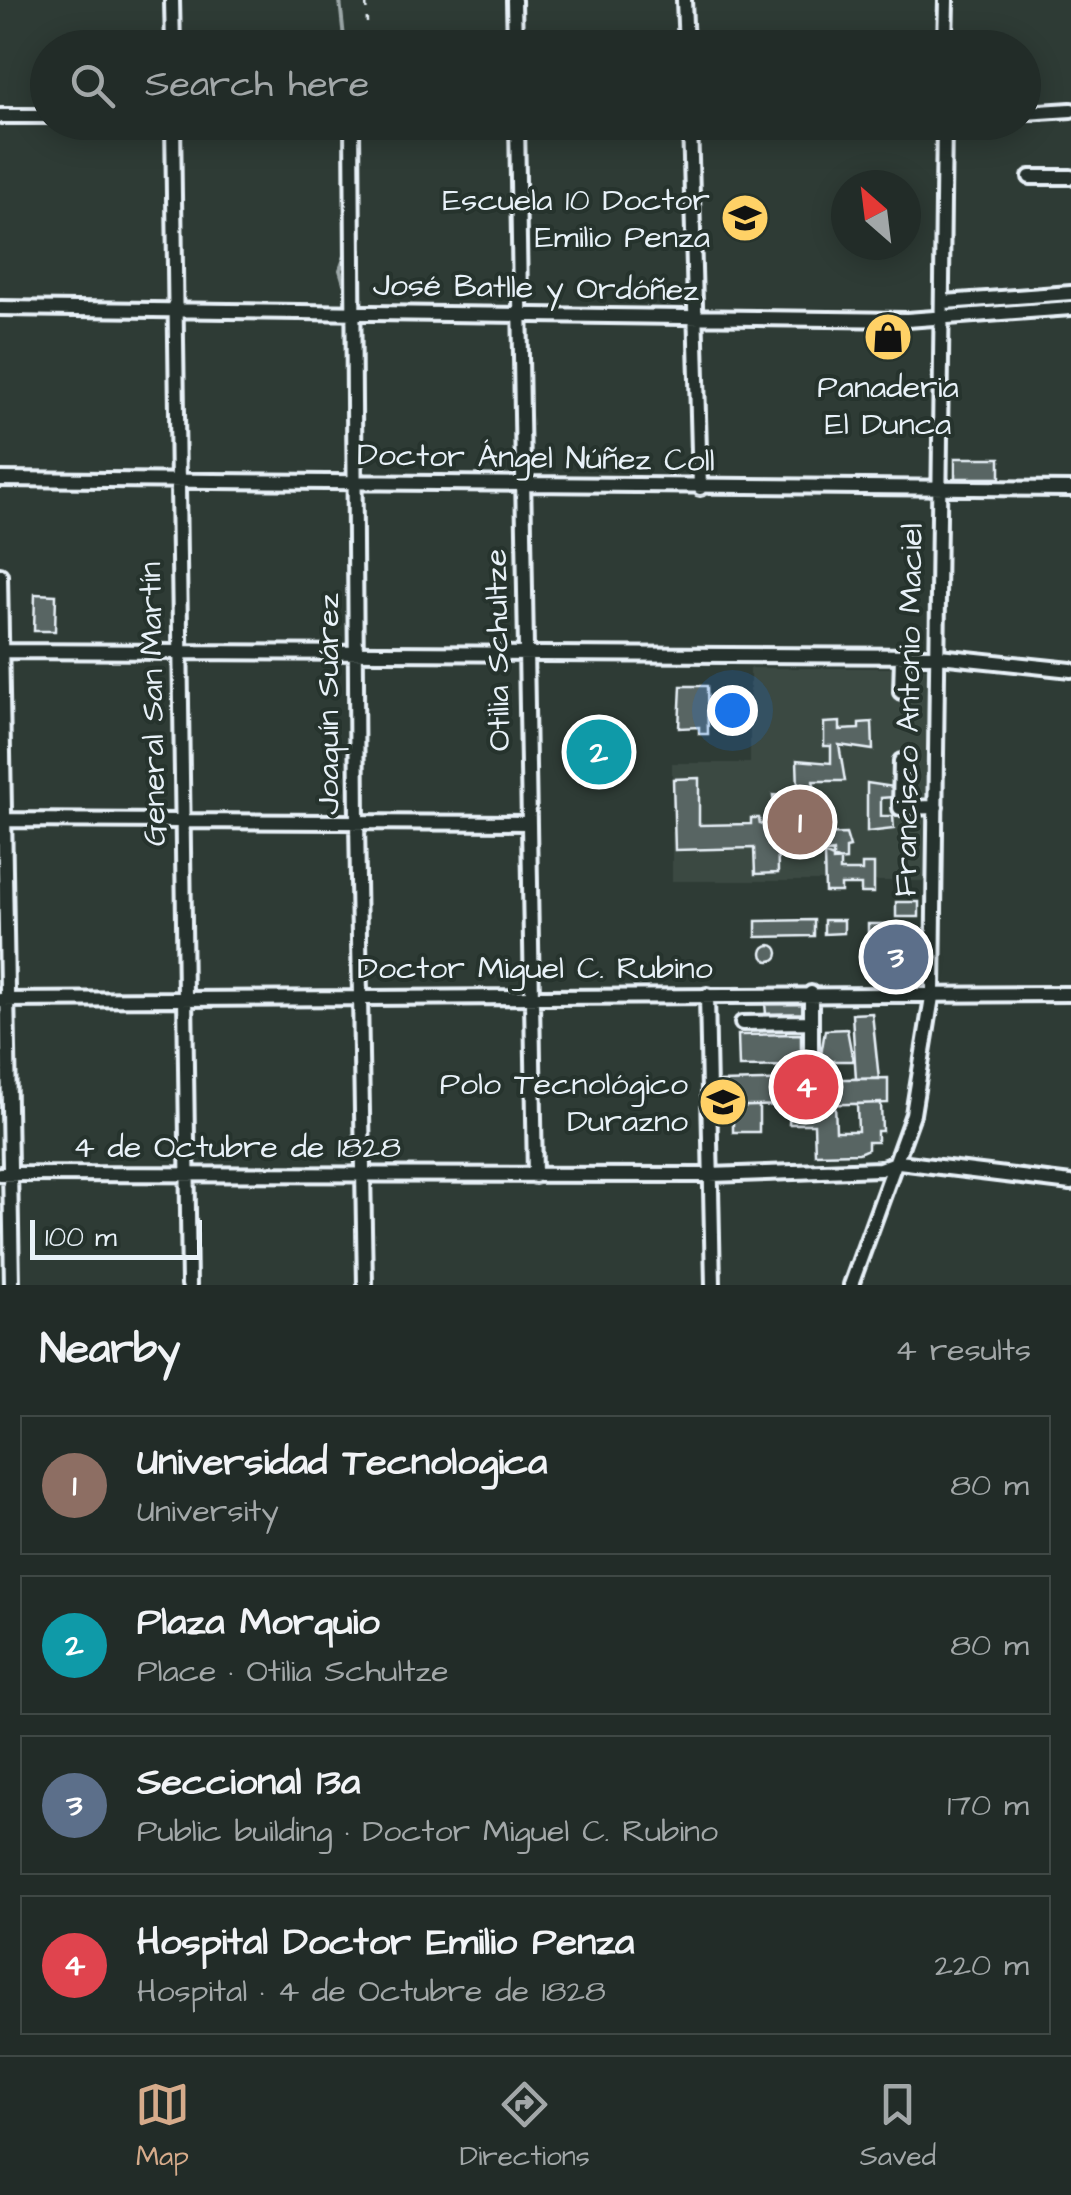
<!DOCTYPE html>
<html lang="en">
<head>
<meta charset="utf-8">
<style>
	:root { --surface:#222c28; --page:#2e3834; --text:#f1f3f6; --muted:#a2a7a8; --line:#3f4845; --accent:#d6ab8b }
	body { margin:0; font-family:"Architects Daughter",sans-serif; background:var(--page); color:var(--text) }
	.compass { position:absolute; left:831px; top:170px; width:90px; height:90px; border-radius:50%; background:var(--surface); box-shadow:0 5px 25px #0003; rotate:332deg }
	.scale { position:absolute; left:30px; bottom:25px; width:172px; box-sizing:border-box; padding-left:10px; border:5px solid #e8f1f8; border-top:0; font-size:28px; line-height:35px; white-space:nowrap; color:#e8f1f8; -webkit-text-stroke:8px #26332d; paint-order:stroke }
	.you { position:absolute; left:732px; top:710px; width:35px; height:35px; margin:-25px; border:8px solid #fff; border-radius:50%; background:#1a73e8; box-shadow:0 0 0 15px #1a73e833 }
	.badge { display:grid; place-items:center; width:65px; height:65px; border-radius:50%; background:var(--accent); color:#fff; font-size:32px; font-weight:700 }
	.pin { position:absolute; translate:-50% -50%; border:5px solid #fff; box-shadow:0 2px 10px #0006 }
	.list { margin:0; padding:0; list-style:none }
	h2 { display:flex; justify-content:space-between; align-items:center; height:130px; margin:0; padding:0 40px; font-size:42px }
	h2 small { font-size:32px; font-weight:400; color:var(--muted) }
	.list li { display:grid; grid-template-columns:65px 1fr auto; gap:30px; align-items:center; box-sizing:border-box; height:140px; margin:0 20px 20px; padding:0 20px; border:2px solid var(--line); border-radius:0px }
	.list b { display:block; font-size:38px; white-space:nowrap }
	.list p { margin:0; font-size:32px; white-space:nowrap; color:var(--muted) }
	.list em { font-size:32px; font-style:normal; color:var(--muted) }
	.icon { flex:none; width:55px; height:55px; fill:none; stroke:currentColor; stroke-width:2; stroke-linecap:round; stroke-linejoin:round }
	.map { position:relative; flex:none; width:1071px; height:1285px; overflow:hidden }
	.search { position:absolute; background:var(--surface); box-shadow:0 5px 25px #0003; left:30px; right:30px; top:30px; height:110px; display:flex; align-items:center; gap:25px; box-sizing:border-box; padding:0 35px; border-radius:55px; color:var(--muted); font-size:38px }
	.sheet { height:770px; background:var(--surface) }
	nav { display:flex; justify-content:space-around; align-items:center; box-sizing:border-box; height:140px; border-top:2px solid var(--line); background:var(--surface); font-size:28px; color:var(--muted) }
	nav a { display:grid; justify-items:center; gap:5px }
	nav .on { color:var(--accent) }
	.map>svg:first-child { display:block }
	.built { fill:#3b4843 }
	.lines { fill:none; stroke-linecap:round; stroke-linejoin:round }
	.stream { stroke:#9da8a9; stroke-width:4 }
	.building { fill:#596563; stroke:#e8f1f8; stroke-width:2.5 }
	.minor-casing { stroke:#e8f1f8; stroke-width:20 }
	.path { stroke:#e8f1f8; stroke-width:2.5; stroke-dasharray:10 8; stroke-linecap:butt }
	.minor { stroke:#26332d; stroke-width:12 }
	.labels { text-anchor:middle; dominant-baseline:central; stroke-width:8; stroke-linejoin:round; paint-order:stroke }
	.poi-label { font-size:32px; fill:#e8f1f8; stroke:#26332d; text-anchor:end }
	.street-label { font-size:32px; fill:#e8f1f8; stroke:#26332d }
</style>
</head>
<body>
<div class="map">
<svg width="1071" height="1285" viewBox="0 0 1071 1285">
	<rect width="100%" height="100%" fill="#2e3b35"/>
	<filter id="ink" filterUnits="userSpaceOnUse"><feTurbulence type="fractalNoise" baseFrequency=".01" numOctaves="2"/><feDisplacementMap in="SourceGraphic" scale="20" xChannelSelector="R" yChannelSelector="G"/><feConvolveMatrix kernelMatrix="1 2 1 2 8 2 1 2 1" color-interpolation-filters="sRGB"/></filter>
	<g filter="url(#ink)">
		<path class="built" d="M 750,668 L 928,668 L 927,881 L 672,881 L 672,763 L 750,763 Z"/>
		<g class="lines">
			<path class="stream" d="M 340,0 L 345,48
				M 346,290 L 340,270 L 348,247"/>
		</g>
		<path class="building" d="M 955,458 L 1000,458 L 1000,478 L 955,478 Z
			M 35,594 L 56,595 L 55,631 L 34,631 Z
			M 681,686 L 707,686 L 708,734 L 699,734 L 699,727 L 679,728 Z
			M 840,722 L 840,730 L 859,729 L 859,723 L 872,722 L 873,750 L 839,745 L 845,781 L 813,781 L 821,811 L 817,811 L 818,821 L 813,821 L 813,835 L 846,834 L 850,847 L 846,848 L 846,860 L 833,861 L 833,852 L 799,858 L 799,833 L 777,834 L 773,795 L 804,797 L 804,788 L 798,788 L 797,760 L 831,763 L 831,746 L 824,746 L 824,723 Z
			M 699,778 L 699,825 L 751,824 L 751,818 L 759,818 L 760,824 L 777,824 L 778,873 L 755,874 L 754,848 L 675,850 L 673,779 Z
			M 867,783 L 894,787 L 894,797 L 881,798 L 881,816 L 893,816 L 894,829 L 867,832 Z
			M 824,854 L 840,861 L 840,871 L 862,871 L 862,864 L 874,864 L 874,893 L 861,893 L 861,885 L 841,885 L 841,892 L 825,892 Z
			M 896,902 L 919,902 L 919,917 L 896,917 Z
			M 814,920 L 814,936 L 756,937 L 756,921 Z
			M 824,920 L 844,920 L 844,933 L 824,934 Z
			M 868,924 L 903,924 L 903,976 L 888,976 L 889,939 L 868,939 Z
			M762 953a8 8 0 1 1 16 0a8 8 0 1 1-16 0Z
			M 806,1002 L 806,1016 L 766,1014 L 765,1003 Z
			M 872,1013 L 879,1079 L 856,1079 L 852,1014 Z
			M 847,1029 L 853,1061 L 820,1061 L 825,1030 Z
			M 801,1034 L 801,1066 L 739,1067 L 738,1035 Z
			M 888,1078 L 888,1103 L 809,1105 L 809,1098 L 791,1099 L 791,1105 L 719,1107 L 719,1082 Z
			M 809,1098 L 809,1105 L 835,1104 L 836,1131 L 858,1131 L 857,1104 L 881,1103 L 882,1131 L 877,1131 L 877,1142 L 868,1142 L 868,1149 L 859,1153 L 815,1154 L 814,1124 L 789,1124 L 791,1099 Z
			M 733,1106 L 759,1106 L 759,1132 L 733,1132 Z"/>
		<g class="lines">
			<g class="minor-casing">
				<path id="minor" d="M 172,0 L 173,48
					M 514,0 L 515,48
					M 684,0 L 686,48
					M 945,48 L 946,0
					M 1024,113 L 1071,110
					M 0,116 L 48,116
					M 173,122 L 189,1285
					M 352,122 L 357,822 L 365,1285
					M 517,122 L 535,1176
					M 690,122 L 700,488
					M 1030,177 L 1071,177
					M 944,302 L 1071,293
					M 0,308 L 907,320 L 1071,308
					M 0,479 L 1071,489
					M 0,575 L 12,1285
					M 0,651 L 939,656 L 1071,670
					M 901,692 L 902,657
					M 901,761 L 900,808 L 936,807
					M 0,820 L 528,823
					M 707,995 L 713,1285
					M 0,1000 L 1071,994
					M 742,1023 L 810,1022
					M 811,1062 L 811,993
					M 0,1174 L 710,1175 L 880,1169 L 899,1162 L 1071,1183
					M 851,1285 L 913,1114 L 933,991 L 944,122"/>
			</g>
			<path class="path" d="M 366,0 L 367,23"/>
			<use href="#minor" class="minor"/>
		</g>
	</g>
	<defs>
		<g id="school-disc" transform="scale(2.5)"><circle r="9.5" fill="#ffd166" stroke="#26332d"/><path d="M0-5L7-2L0 1L-7-2ZM-4 1L0 2.5L4 1V4Q0 6-4 4Z" fill="#111"/></g>
		<g id="shop-disc" transform="scale(2.5)"><circle r="9.5" fill="#ffd166" stroke="#26332d"/><path d="M-5-2.5h2.3a2.7 3.5 0 0 1 5.4 0H5L5.5 6h-11ZM-1.5-2.5h3a1.5 2.3 0 0 0-3 0Z" fill="#111"/></g>
	</defs>
	<g fill-rule="evenodd">
		<use href="#school-disc" x="745" y="218"/>
		<use href="#shop-disc" x="888" y="337"/>
		<use href="#school-disc" x="723" y="1102"/>
	</g>
	<g class="labels">
		<g class="poi-label">
			<text x="710" y="200">Escuela 10 Doctor<tspan x="710" dy="37">Emilio Penza</tspan></text>
			<text x="888" y="387" text-anchor="middle">Panaderia<tspan x="888" dy="37">El Dunca</tspan></text>
			<text x="688" y="1084">Polo Tecnológico<tspan x="688" dy="37">Durazno</tspan></text>
		</g>
		<g class="street-label">
			<text transform="translate(536 288) rotate(1)">José Batlle y Ordóñez</text>
			<text transform="translate(536 458) rotate(1)">Doctor Ángel Núñez Coll</text>
			<text transform="translate(498 650) rotate(-91)">Otilia Schultze</text>
			<text transform="translate(153 704) rotate(-91)">General San Martín</text>
			<text transform="translate(328 704) rotate(-90)">Joaquín Suárez</text>
			<text transform="translate(909 710) rotate(-89)">Francisco Antonio Maciel</text>
			<text x="535" y="968">Doctor Miguel C. Rubino</text>
			<text x="237" y="1147">4 de Octubre de 1828</text>
		</g>
	</g>
</svg>
<svg class="compass" viewBox="-18 -18 36 36"><path d="M0-13l5 13h-10z" fill="#e53935"/><path d="M0 13l5-13h-10z" fill="#a2a7a8"/></svg>
<div class="scale">100 m</div>
<div class="you"></div>
<div class="pin badge" style="left:800px;top:822px;background:#8d6e63">1</div>
<div class="pin badge" style="left:599px;top:752px;background:#0f9aa8">2</div>
<div class="pin badge" style="left:896px;top:957px;background:#5c6f8a">3</div>
<div class="pin badge" style="left:806px;top:1087px;background:#e0444e">4</div>
<div class="search"><svg class="icon" aria-label="search" viewBox="0 0 24 24"><circle cx="10" cy="10" r="6"/><path d="M15 15l6 6"/></svg>Search here</div>
</div>
<section class="sheet">
<h2>Nearby<small>4 results</small></h2>
<ul class="list">
<li><span class="badge" style="background:#8d6e63">1</span><div><b>Universidad Tecnologica</b><p>University</p></div><em>80 m</em></li>
<li><span class="badge" style="background:#0f9aa8">2</span><div><b>Plaza Morquio</b><p>Place · Otilia Schultze</p></div><em>80 m</em></li>
<li><span class="badge" style="background:#5c6f8a">3</span><div><b>Seccional 13a</b><p>Public building · Doctor Miguel C. Rubino</p></div><em>170 m</em></li>
<li><span class="badge" style="background:#e0444e">4</span><div><b>Hospital Doctor Emilio Penza</b><p>Hospital · 4 de Octubre de 1828</p></div><em>220 m</em></li>
</ul>
</section>
<nav>
<a class="on"><svg class="icon" aria-label="map" viewBox="0 0 24 24"><path d="M3 6l6-2 6 2 6-2v14l-6 2-6-2-6 2zM9 4v14M15 6v14"/></svg>Map</a>
<a><svg class="icon" aria-label="directions" viewBox="0 0 24 24"><path d="M12 3l9 9-9 9-9-9zM9 14v-3h6M13 9l2 2-2 2"/></svg>Directions</a>
<a><svg class="icon" aria-label="saved" viewBox="0 0 24 24"><path d="M7 4h10v16l-5-4-5 4z"/></svg>Saved</a>
</nav>
</body>
</html>
